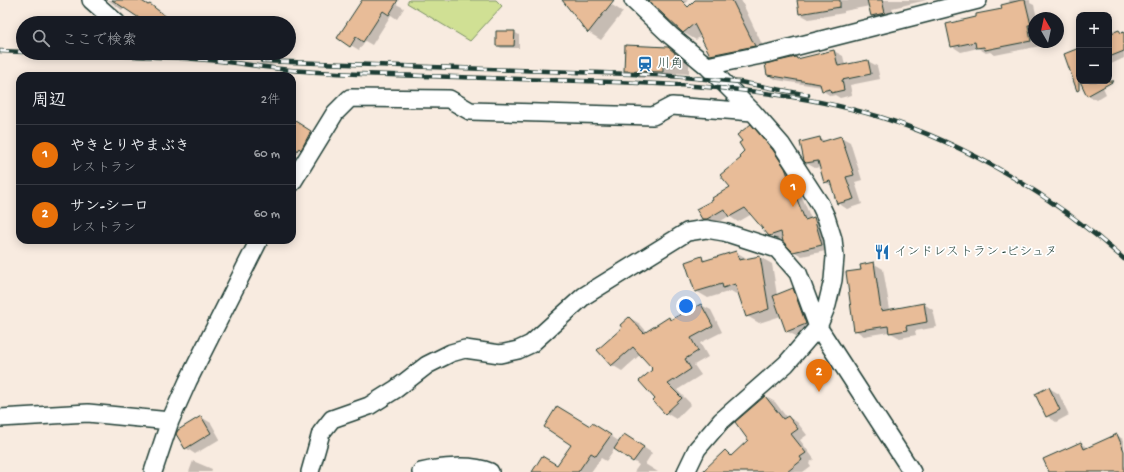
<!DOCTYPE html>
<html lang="ja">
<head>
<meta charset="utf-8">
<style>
	:root { --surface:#171b24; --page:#242831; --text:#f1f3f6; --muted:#9ea1a6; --line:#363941; --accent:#2563eb }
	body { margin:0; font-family:"Gochi Hand","Klee One",sans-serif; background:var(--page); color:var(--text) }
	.controls { position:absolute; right:12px; top:12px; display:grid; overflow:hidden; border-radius:8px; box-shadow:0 2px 10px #0003 }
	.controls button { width:36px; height:36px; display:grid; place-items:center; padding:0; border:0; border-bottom:1px solid var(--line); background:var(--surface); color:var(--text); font:20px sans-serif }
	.compass { position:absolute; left:1028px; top:12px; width:36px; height:36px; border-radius:50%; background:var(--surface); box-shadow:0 2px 10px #0003; rotate:351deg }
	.you { position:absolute; left:686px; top:306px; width:14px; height:14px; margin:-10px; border:3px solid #fff; border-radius:50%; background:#1a73e8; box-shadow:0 0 0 6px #1a73e833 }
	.badge { display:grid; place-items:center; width:26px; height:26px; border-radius:50%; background:var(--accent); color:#fff; font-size:13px; font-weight:700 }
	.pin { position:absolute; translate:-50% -33px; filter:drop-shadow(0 1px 2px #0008) }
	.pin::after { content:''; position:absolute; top:21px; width:14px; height:12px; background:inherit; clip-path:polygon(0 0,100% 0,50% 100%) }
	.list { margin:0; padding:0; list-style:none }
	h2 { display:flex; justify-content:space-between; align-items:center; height:52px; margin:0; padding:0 16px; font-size:17px }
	h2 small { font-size:13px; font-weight:400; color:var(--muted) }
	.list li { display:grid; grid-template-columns:26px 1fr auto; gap:12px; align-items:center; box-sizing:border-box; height:60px; padding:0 16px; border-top:1px solid var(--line) }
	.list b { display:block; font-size:15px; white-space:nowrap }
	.list p { margin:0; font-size:13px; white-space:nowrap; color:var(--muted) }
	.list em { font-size:13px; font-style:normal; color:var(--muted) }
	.icon { flex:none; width:22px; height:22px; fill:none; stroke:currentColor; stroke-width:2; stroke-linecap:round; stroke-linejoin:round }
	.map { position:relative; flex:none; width:1124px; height:472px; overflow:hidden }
	.search { position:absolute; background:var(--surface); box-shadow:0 2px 10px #0003; left:16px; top:16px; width:280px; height:44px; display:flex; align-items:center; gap:10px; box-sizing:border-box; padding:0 14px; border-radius:22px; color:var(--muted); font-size:15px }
	.panel { position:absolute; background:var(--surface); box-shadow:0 2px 10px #0003; left:16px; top:72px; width:280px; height:172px; border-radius:12px }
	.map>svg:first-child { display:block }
	.green { fill:#d0e094; stroke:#788e64 }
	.shadow { fill:#0003 }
	.building { fill:#e8bc98; stroke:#1f3d34 }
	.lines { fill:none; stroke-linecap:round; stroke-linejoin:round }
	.minor-casing { stroke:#1f3d34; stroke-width:20 }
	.minor { stroke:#fff; stroke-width:17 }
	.rail-casing { stroke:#1f3d34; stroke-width:4.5 }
	.rail { stroke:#fff; stroke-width:3; stroke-dasharray:9; stroke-linecap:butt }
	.labels { text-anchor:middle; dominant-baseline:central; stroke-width:3.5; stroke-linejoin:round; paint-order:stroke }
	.poi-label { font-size:13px; fill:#1f3d34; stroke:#fff; text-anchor:start }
</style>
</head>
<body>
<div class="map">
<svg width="1124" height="472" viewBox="0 0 1124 472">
	<rect width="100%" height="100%" fill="#f8ebe0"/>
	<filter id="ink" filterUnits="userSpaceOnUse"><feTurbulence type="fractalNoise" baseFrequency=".025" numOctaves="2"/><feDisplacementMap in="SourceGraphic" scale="8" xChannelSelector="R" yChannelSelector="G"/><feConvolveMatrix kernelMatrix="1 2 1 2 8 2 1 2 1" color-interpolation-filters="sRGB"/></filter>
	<g filter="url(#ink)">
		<path class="green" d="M 409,0 L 496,0 L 502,6 L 470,41 L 407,3 Z"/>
		<path class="shadow" d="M 108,0 L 140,0 L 159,10 L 174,22 L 136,23 L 140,18 L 124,7 L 122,10 Z
			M 362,0 L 398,0 L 396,4 L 404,8 L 397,19 L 391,15 L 372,45 L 365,41 L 359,50 L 339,38 Z
			M 563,0 L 604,0 L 623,12 L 601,40 L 588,32 Z
			M 649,0 L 688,0 L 671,17 Z
			M 709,0 L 741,0 L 766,53 L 723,62 L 710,55 L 701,35 L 696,40 L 684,33 L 670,19 Z
			M 798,0 L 927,0 L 892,8 L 894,17 L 881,20 L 872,15 L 870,6 L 844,11 L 844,13 L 809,19 L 800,14 Z
			M 1009,0 L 1030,0 L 1030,3 L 1034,5 L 1037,18 L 1034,18 L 1034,42 L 1039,42 L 1040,46 L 995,55 L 990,52 L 986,53 L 978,48 L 961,52 L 952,46 L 977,18 L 1003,10 L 1010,4 Z
			M 1112,29 L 1117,32 L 1119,31 L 1124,33 L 1124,58 L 1109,65 L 1109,31 Z
			M 514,32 L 519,35 L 519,48 L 501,48 L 497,45 Z
			M 668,48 L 682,56 L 689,62 L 689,74 L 677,73 L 677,79 L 639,78 L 625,70 Z
			M 834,51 L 843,56 L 845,65 L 868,61 L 877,66 L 880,79 L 850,85 L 852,95 L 840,98 L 835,95 L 831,96 L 823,91 L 822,87 L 777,80 L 768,75 L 796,58 L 799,60 Z
			M 1081,81 L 1100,81 L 1106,94 L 1096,100 L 1088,95 Z
			M 292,125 L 304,127 L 320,137 L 311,154 L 292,143 Z
			M 751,126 L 760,131 L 782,156 L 793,174 L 811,219 L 814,218 L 823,223 L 830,250 L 802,256 L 793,251 L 784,239 L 779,240 L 770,235 L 752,214 L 738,222 L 729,216 L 716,224 L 712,224 L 703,219 L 715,200 L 732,187 L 746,151 L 743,141 Z
			M 841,137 L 850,142 L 862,180 L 855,182 L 862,204 L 847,209 L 838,203 L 832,186 L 825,182 L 820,167 L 815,168 L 806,163 L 820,138 L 826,142 Z
			M 736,252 L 748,259 L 760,257 L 772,264 L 777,295 L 793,290 L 802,295 L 815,329 L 796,336 L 786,331 L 781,316 L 759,323 L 747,316 L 739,293 L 736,294 L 731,291 L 708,298 L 696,291 L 702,258 L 707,261 Z
			M 873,263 L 883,269 L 890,310 L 924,304 L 933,310 L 937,327 L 915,331 L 916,335 L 900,338 L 889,332 L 864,336 L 855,330 Z
			M 701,305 L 711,310 L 722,332 L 700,343 L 708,357 L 694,365 L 701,375 L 677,390 L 691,404 L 676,419 L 666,413 L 656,399 L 654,368 L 641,354 L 622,371 L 612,365 L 623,328 L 630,318 L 640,324 L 647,332 L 669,318 L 672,320 Z
			M 1049,388 L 1059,394 L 1069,415 L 1056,422 L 1047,416 Z
			M 766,397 L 775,402 L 787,418 L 788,417 L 797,422 L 807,435 L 800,440 L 814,459 L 809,463 L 811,466 L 803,472 L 703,472 L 725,451 L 733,456 L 749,440 Z
			M 201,417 L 211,423 L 220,439 L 195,454 L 186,448 Z
			M 593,424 L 620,442 L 634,441 L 652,453 L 645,464 L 658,472 L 634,472 L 639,465 L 615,448 L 606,461 L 601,458 L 591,472 L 541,472 L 557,466 Z
			M 1117,435 L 1124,440 L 1124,472 L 1050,472 L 1081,443 L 1088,448 Z
			M 193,461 L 212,469 L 211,472 L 189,472 Z"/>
		<path class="building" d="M 112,0 L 140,0 L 148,5 L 150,4 L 174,23 L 135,23 L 139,18 Z
			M 362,0 L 398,0 L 389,15 L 383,11 L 363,42 L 356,37 L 350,47 L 337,38 Z
			M 562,0 L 614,0 L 588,33 Z
			M 648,0 L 681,0 L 688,7 L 695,0 L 732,0 L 755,46 L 710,55 L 694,24 L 683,33 Z
			M 797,0 L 840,0 L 840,7 L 799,14 Z
			M 867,0 L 882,0 L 885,13 L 871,16 Z
			M 1021,0 L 1025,0 L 1031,25 L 1028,25 L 1031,41 L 985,50 L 984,47 L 976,48 L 975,42 L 951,47 L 946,24 L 976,17 L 976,14 L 1002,9 L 1001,5 Z
			M 1119,30 L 1121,33 L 1124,32 L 1124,51 L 1109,57 L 1109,34 Z
			M 496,31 L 515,31 L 514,46 L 496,46 Z
			M 625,45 L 668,47 L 675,53 L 675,66 L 663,66 L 663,72 L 624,71 Z
			M 1079,48 L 1079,90 L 1077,91 L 1064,54 Z
			M 834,50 L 838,66 L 868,60 L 871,74 L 842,80 L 844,90 L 831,93 L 830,89 L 822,91 L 820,84 L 767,75 L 765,64 L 796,57 L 797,59 Z
			M 1080,81 L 1114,81 L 1087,96 Z
			M 292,119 L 311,131 L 301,150 L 299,148 L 292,158 Z
			M 751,124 L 773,150 L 785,168 L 805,220 L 814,217 L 822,245 L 793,252 L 783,242 L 781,232 L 769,236 L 745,208 L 729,217 L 724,209 L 707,219 L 702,219 L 696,209 L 713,200 L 712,198 L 730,187 L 720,175 L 741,158 L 739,156 L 744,151 L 739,143 L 742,141 L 737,135 Z
			M 841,136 L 854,175 L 846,177 L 854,199 L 837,204 L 830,181 L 824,183 L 818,161 L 806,163 L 804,161 L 800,142 L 820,137 L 821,142 Z
			M 736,251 L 739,260 L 760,256 L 769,309 L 746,317 L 735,284 L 723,288 L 722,284 L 695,292 L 685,262 L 702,256 L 703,261 Z
			M 874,262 L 881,311 L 924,303 L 927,322 L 906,326 L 907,330 L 889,333 L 888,326 L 854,331 L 846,272 L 861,270 L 860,265 Z
			M 793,288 L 806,324 L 786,332 L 773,296 Z
			M 701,304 L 713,326 L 691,338 L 698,351 L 685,359 L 691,369 L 668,384 L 682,398 L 665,414 L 653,401 L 655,399 L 639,381 L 652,370 L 651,369 L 652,368 L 633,347 L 611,366 L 597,350 L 622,328 L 620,325 L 629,317 L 644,333 L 669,317 L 670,320 Z
			M 1049,387 L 1060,410 L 1046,417 L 1035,394 Z
			M 765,396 L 783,419 L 788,416 L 798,429 L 791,434 L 806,453 L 800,457 L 802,460 L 787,472 L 702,472 L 725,450 L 731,456 L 748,440 L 735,422 Z
			M 557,406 L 590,426 L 592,423 L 611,435 L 596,456 L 591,453 L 578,472 L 532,472 L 542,456 L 557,465 L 571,445 L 544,427 Z
			M 201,416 L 211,433 L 185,449 L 176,434 L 178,430 Z
			M 624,434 L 644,447 L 633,462 L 614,449 Z
			M 1117,434 L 1124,451 L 1124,472 L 1049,472 L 1043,459 L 1081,442 L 1084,449 Z"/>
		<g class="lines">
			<g class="minor-casing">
				<path id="minor" d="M 91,0 L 117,23
					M 633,0 L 671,36 L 707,66 L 753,112 L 781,144 L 820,204 L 826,217 L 833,239 L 835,257 L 833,280 L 827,305 L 818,327 L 786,364 L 721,421 L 697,449 L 686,472
					M 707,66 L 770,53 L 978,0
					M 292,183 L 335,113 L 350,98 L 449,99 L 470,111 L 653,116 L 672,106 L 753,112
					M 0,418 L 88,413 L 170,421
					M 153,472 L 170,421 L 188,381 L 259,240
					M 310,472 L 321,433 L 332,419 L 369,406 L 396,389 L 427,365 L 451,353 L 465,349 L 500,354 L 518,350 L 531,344 L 584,296 L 687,232 L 706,229 L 724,232 L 777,249 L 798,273 L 818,327 L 912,472
					M 421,472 C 440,467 472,464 490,472"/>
			</g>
			<use href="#minor" class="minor"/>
			<g class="rail-casing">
				<path id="rail" d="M 0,51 L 23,52
					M 37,53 C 94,56 151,55 208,60 C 232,62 256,66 281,69 C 307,72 334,73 360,74 C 434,76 508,79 582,81 C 681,84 785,88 880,117 C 970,145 1054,197 1124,259
					M 262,61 L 659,75 L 740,82 L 808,95"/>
			</g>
			<use href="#rail" class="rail"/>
		</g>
	</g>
	<defs>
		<g id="station-bare" transform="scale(1.2)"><path d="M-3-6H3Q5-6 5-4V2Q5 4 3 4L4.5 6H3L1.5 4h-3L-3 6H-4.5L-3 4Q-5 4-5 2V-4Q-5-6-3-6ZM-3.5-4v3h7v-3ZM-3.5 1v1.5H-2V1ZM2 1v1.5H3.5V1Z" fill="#1f6fb2" stroke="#fff" stroke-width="2.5" paint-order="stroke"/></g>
		<g id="restaurant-bare" transform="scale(1.2)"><path d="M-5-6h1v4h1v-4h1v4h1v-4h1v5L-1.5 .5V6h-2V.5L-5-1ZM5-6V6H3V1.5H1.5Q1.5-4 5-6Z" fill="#1f6fb2" stroke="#fff" stroke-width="2.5" paint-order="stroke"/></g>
	</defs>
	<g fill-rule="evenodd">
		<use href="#station-bare" x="645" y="64"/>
		<use href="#restaurant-bare" x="882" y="252"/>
	</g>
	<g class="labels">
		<g class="poi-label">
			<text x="657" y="64">川角</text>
			<text x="894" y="252">インドレストラン -ビシュヌ</text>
		</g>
	</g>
</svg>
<div class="controls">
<button>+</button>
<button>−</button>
</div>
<svg class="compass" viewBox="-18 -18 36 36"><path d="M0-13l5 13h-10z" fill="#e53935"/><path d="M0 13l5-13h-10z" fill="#9ea1a6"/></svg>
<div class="you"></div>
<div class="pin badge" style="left:793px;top:207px;background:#e8710a">1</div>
<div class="pin badge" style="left:819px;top:392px;background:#e8710a">2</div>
<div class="search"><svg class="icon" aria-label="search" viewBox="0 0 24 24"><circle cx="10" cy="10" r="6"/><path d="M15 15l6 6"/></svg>ここで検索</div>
<section class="panel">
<h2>周辺<small>2件</small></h2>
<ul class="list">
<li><span class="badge" style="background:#e8710a">1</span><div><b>やきとりやまぶき</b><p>レストラン</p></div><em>60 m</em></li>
<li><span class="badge" style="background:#e8710a">2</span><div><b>サン-シーロ</b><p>レストラン</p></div><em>60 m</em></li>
</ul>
</section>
</div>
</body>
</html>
